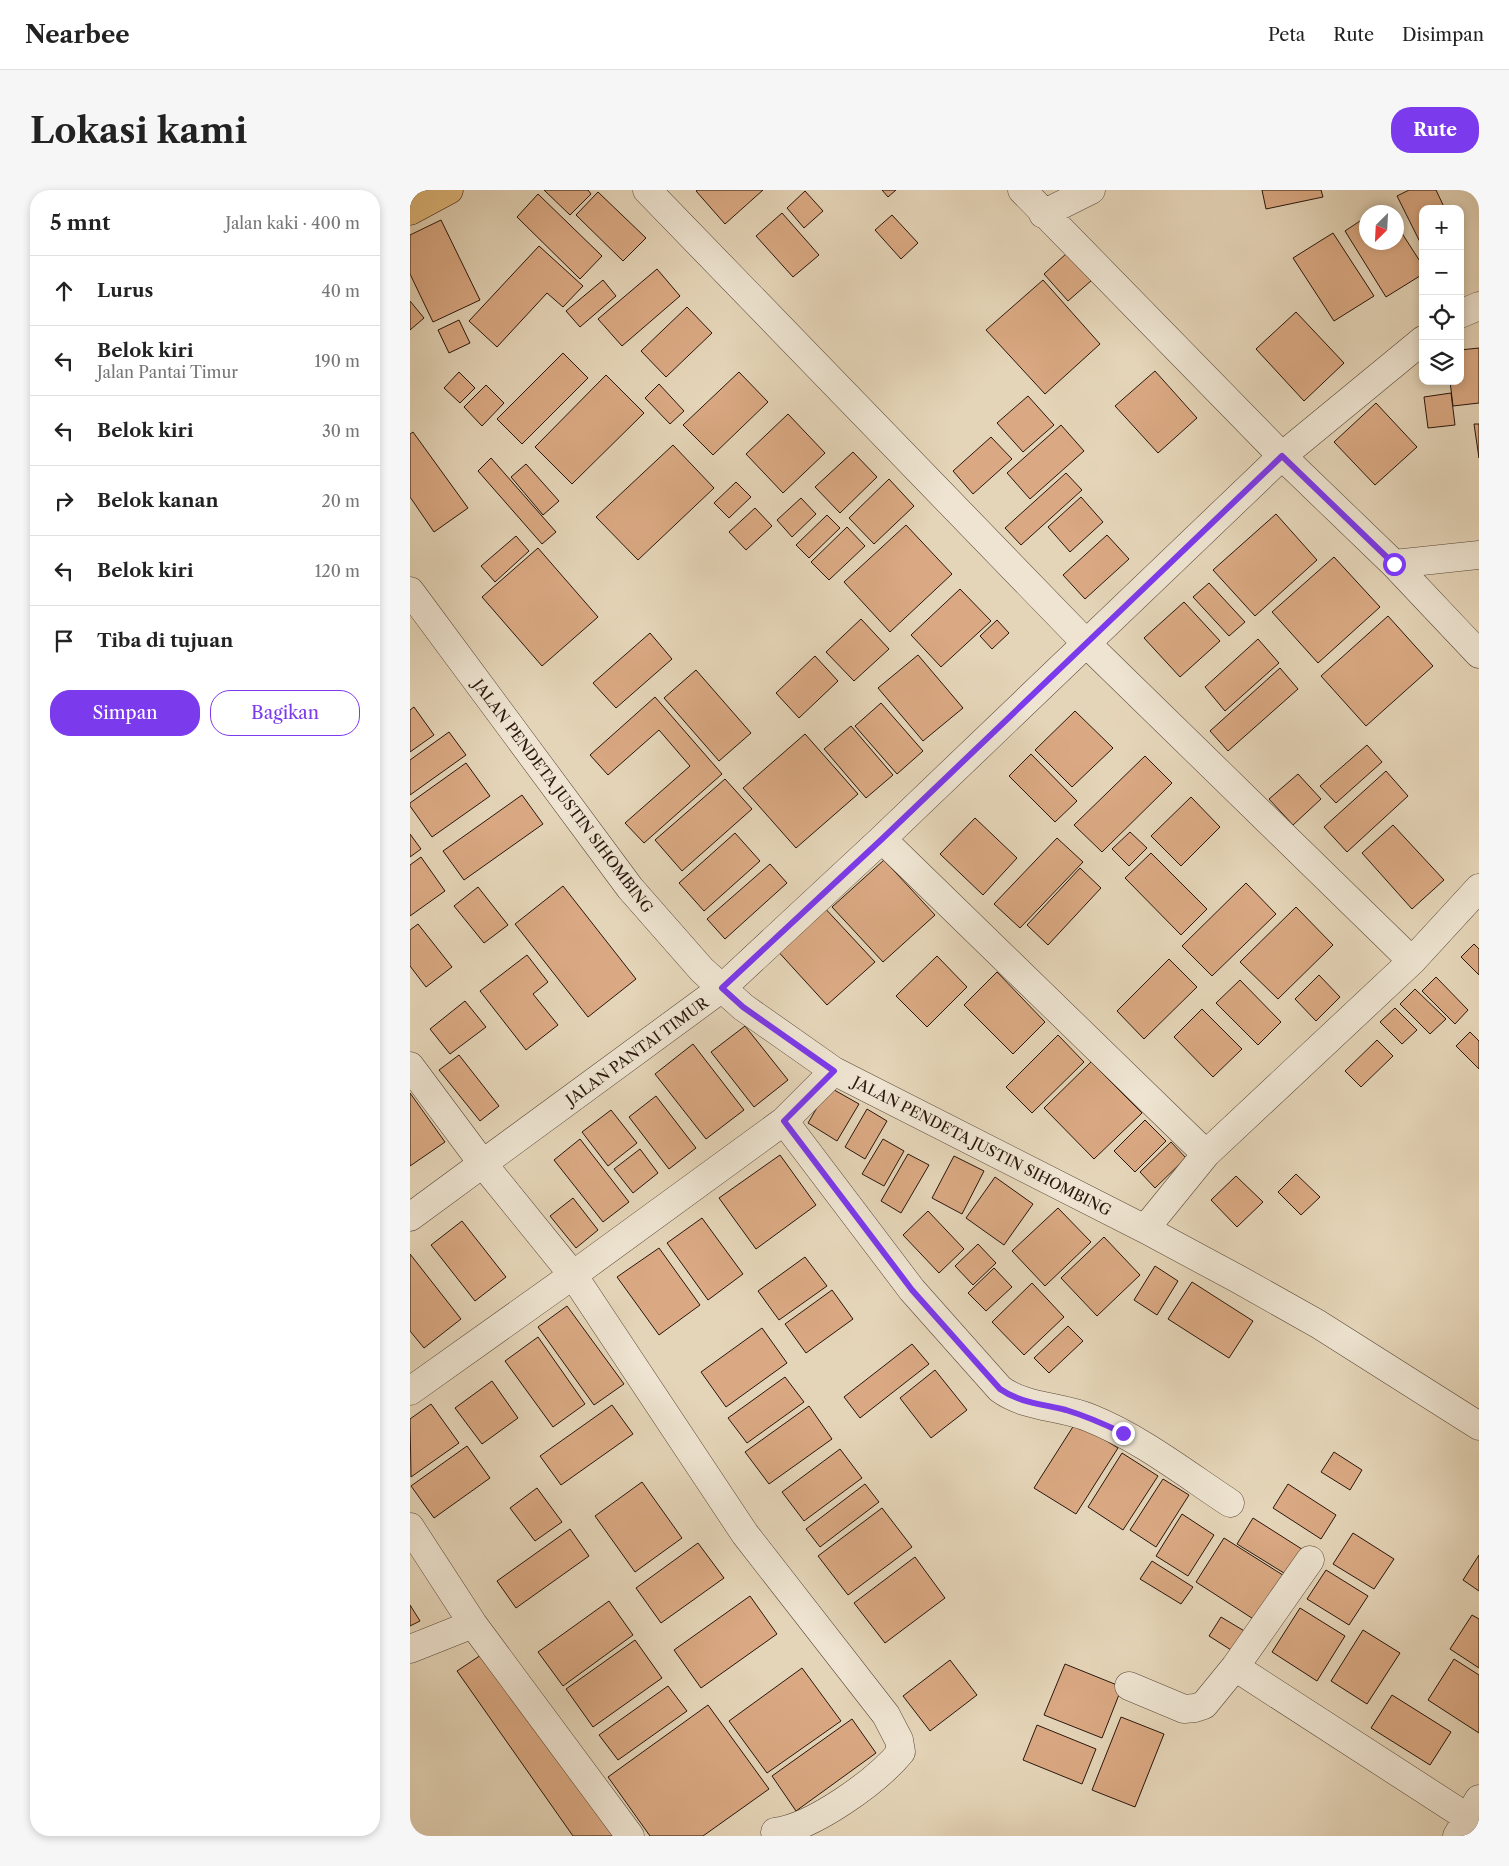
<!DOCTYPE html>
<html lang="id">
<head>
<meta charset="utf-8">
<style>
	:root { --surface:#fff; --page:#f6f6f6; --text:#222; --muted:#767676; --line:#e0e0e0; --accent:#7c3aed }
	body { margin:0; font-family:"Libre Caslon Text",serif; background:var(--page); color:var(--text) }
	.controls { position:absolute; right:15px; top:15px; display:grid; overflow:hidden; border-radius:10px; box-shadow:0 2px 8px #0003 }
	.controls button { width:45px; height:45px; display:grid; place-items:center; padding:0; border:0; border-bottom:1px solid var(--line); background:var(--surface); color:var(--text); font:25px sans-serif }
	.compass { position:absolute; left:949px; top:15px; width:45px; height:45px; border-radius:50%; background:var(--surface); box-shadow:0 2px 8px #0003; rotate:204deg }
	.stop { position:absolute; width:15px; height:15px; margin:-11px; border:4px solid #7c3aed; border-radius:50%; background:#fff }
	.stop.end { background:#7c3aed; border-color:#fff; box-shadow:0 1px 5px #0008 }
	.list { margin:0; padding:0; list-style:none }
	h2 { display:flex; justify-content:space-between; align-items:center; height:65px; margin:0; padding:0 20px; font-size:21px }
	h2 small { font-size:16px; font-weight:400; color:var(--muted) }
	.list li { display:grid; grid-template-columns:32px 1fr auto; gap:15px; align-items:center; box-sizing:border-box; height:70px; padding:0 20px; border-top:1px solid var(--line) }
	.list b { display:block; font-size:19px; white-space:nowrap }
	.list p { margin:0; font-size:16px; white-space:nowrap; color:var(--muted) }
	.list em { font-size:16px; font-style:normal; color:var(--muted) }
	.actions { display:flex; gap:10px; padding:15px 20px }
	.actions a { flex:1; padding:11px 0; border:1px solid var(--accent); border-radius:20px; text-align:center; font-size:18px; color:var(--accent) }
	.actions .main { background:var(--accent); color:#fff }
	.icon { flex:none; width:28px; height:28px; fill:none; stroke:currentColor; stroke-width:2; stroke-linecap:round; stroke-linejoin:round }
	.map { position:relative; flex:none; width:1069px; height:1646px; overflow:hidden; border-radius:20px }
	header { display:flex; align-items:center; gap:30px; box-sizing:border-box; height:70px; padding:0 25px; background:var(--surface); border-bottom:1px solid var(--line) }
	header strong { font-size:24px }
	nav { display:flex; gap:28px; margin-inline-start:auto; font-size:18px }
	.intro { display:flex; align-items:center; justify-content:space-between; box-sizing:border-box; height:120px; padding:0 30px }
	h1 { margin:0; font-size:35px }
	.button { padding:12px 22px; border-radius:20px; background:var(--accent); color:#fff; font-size:18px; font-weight:700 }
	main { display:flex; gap:30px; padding:0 30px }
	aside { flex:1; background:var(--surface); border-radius:20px; box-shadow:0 2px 8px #0003 }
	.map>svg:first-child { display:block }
	.building { fill:#daa983; stroke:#29160c }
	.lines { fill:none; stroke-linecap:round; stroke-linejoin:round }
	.minor-casing { stroke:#584637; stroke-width:29 }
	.major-casing { stroke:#29160c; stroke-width:29 }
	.minor { stroke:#eee4d1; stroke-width:28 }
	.major { stroke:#e2ba7c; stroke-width:28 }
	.route { stroke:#7c3aed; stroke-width:6 }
	.labels { text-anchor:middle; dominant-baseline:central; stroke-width:4; stroke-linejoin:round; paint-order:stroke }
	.street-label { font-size:15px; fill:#29160c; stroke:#eee4d1 }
</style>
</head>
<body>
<header>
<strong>Nearbee</strong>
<nav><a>Peta</a><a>Rute</a><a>Disimpan</a></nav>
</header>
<div class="intro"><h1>Lokasi kami</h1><a class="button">Rute</a></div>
<main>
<aside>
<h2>5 mnt<small>Jalan kaki · 400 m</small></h2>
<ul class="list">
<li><svg class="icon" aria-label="ahead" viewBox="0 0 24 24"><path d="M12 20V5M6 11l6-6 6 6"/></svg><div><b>Lurus</b></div><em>40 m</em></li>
<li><svg class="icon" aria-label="left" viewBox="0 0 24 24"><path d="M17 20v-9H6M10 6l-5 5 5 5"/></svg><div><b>Belok kiri</b><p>Jalan Pantai Timur</p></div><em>190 m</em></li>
<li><svg class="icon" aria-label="left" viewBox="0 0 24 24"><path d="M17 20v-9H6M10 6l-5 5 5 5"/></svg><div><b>Belok kiri</b></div><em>30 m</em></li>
<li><svg class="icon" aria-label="right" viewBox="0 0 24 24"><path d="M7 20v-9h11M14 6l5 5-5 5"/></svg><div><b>Belok kanan</b></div><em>20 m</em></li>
<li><svg class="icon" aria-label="left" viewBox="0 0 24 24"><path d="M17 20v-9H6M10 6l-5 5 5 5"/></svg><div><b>Belok kiri</b></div><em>120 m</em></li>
<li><svg class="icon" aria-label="arrive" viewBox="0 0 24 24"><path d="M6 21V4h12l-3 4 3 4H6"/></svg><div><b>Tiba di tujuan</b></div></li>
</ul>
<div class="actions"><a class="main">Simpan</a><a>Bagikan</a></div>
</aside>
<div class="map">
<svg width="1069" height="1646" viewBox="0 0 1069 1646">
	<rect width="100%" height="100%" fill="#e5d5b8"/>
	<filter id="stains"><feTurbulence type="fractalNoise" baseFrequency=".004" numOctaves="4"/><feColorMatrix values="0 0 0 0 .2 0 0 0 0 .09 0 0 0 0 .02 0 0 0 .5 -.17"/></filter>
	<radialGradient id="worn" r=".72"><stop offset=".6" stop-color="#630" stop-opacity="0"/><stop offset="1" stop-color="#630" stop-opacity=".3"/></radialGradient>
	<path class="building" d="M 134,0 L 178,0 L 181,4 L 160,25 Z
		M 288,0 L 353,0 L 315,34 L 286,1 Z
		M 472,0 L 486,0 L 478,7 Z
		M 852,0 L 911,0 L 913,7 L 856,19 Z
		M 999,0 L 1026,0 L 1035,19 L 1013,19 L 1013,58 L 987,6 Z
		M 395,1 L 413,21 L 394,38 L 377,18 Z
		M 188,2 L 236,48 L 213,71 L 166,25 Z
		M 128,4 L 192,66 L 170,89 L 107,27 Z
		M 975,16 L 979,22 L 964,22 Z
		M 372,23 L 409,65 L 383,87 L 346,46 Z
		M 482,25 L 508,53 L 491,69 L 465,40 Z
		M 956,27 L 956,52 L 986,52 L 986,34 L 1013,76 L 1013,84 L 976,107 L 935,41 Z
		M 31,30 L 70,110 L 23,132 L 0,84 L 0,45 Z
		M 923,43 L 964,106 L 924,131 L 883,68 Z
		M 129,56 L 173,96 L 153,117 L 137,103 L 87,157 L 59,131 Z
		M 657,63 L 682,90 L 658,111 L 634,84 Z
		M 247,79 L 270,106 L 212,156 L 188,129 Z
		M 193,90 L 206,106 L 170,137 L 156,121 Z
		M 633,90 L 690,154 L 635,204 L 576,140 Z
		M 0,111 L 14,128 L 0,140 Z
		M 277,117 L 302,143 L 256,187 L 231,161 Z
		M 886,122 L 934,173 L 894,211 L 846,159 Z
		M 49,130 L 60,153 L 39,163 L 28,140 Z
		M 1069,158 L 1069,213 L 1043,216 L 1040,191 L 1050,191 L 1050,160 Z
		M 153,163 L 178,188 L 112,254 L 87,229 Z
		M 745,181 L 787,228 L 748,263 L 705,216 Z
		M 49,182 L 65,198 L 50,213 L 34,198 Z
		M 329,182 L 358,212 L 303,265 L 273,235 Z
		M 196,185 L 234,223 L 162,294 L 125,257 Z
		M 249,194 L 274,221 L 260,234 L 235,208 Z
		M 76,195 L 94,213 L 72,236 L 54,217 Z
		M 1041,203 L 1045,235 L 1018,238 L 1014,207 Z
		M 618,206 L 644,235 L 613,262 L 587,233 Z
		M 966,213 L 1007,257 L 965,295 L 924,252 Z
		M 378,224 L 415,263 L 373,303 L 336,264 Z
		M 1064,234 L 1069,234 L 1069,268 Z
		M 651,235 L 674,261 L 620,309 L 597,283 Z
		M 3,242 L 58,318 L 24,342 L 0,307 L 0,244 Z
		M 581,247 L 602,269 L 563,304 L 543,281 Z
		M 263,255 L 304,298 L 228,370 L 186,327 Z
		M 443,262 L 467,287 L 430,323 L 405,297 Z
		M 81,268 L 146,342 L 132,354 L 68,281 Z
		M 116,274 L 149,311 L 133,325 L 101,287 Z
		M 656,283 L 672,300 L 611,355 L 595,338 Z
		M 479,289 L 504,316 L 464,354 L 439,328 Z
		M 326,292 L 341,307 L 319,328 L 304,313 Z
		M 671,307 L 693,332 L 660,362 L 638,337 Z
		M 391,308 L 406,324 L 382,347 L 367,330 Z
		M 345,318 L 362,336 L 336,360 L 319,342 Z
		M 866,324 L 907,370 L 845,426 L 803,380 Z
		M 417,325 L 430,338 L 399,368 L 386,355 Z
		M 496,335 L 542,384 L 480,442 L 434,392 Z
		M 437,337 L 455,356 L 419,390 L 401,372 Z
		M 697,345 L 719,369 L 675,409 L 653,385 Z
		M 106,346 L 119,361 L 85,392 L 71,376 Z
		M 128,358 L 188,427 L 132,476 L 72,407 Z
		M 924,367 L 970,417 L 908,473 L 862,422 Z
		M 799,393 L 835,432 L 819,446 L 783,407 Z
		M 550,399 L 581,431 L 531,477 L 501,445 Z
		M 774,412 L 810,451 L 770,487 L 734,448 Z
		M 978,426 L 1023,476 L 956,536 L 911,486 Z
		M 451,429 L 479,459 L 444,491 L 416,462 Z
		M 587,430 L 599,443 L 582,459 L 570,446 Z
		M 240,443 L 262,469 L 206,518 L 183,493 Z
		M 848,449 L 869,473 L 815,521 L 795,497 Z
		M 508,465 L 553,518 L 513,551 L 468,498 Z
		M 405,466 L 428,491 L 389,528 L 366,503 Z
		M 870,478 L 888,499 L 818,561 L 800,541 Z
		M 286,480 L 341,543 L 309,571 L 254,508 Z
		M 245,507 L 312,584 L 234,653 L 215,633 L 280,576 L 249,540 L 198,585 L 180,565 Z
		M 471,513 L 513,561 L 487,584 L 445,536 Z
		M 4,517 L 24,545 L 0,562 L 0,520 Z
		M 665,521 L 703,558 L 662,597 L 625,560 Z
		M 441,536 L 483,585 L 456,608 L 414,559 Z
		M 39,542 L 56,565 L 0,605 L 0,570 Z
		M 395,544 L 448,604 L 386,658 L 333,598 Z
		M 957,555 L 972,572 L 926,613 L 910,596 Z
		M 621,564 L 667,611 L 645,632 L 599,586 Z
		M 735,566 L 762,593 L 692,662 L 664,635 Z
		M 56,573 L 80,606 L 22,647 L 0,616 L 0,613 Z
		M 976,581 L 998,606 L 937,662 L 914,637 Z
		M 888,584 L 911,609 L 883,635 L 859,609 Z
		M 315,589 L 342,619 L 272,681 L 245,650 Z
		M 112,605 L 133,634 L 54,690 L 33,661 Z
		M 781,607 L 810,637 L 771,676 L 741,646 Z
		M 565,628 L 607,668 L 573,705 L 530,664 Z
		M 983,635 L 1034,690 L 1002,719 L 952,663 Z
		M 720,642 L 737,658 L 719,676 L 702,659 Z
		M 325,643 L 350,671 L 294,721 L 269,693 Z
		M 0,644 L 11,659 L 0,667 Z
		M 647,648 L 673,672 L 610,738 L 584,714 Z
		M 741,663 L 797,719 L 771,745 L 715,688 Z
		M 11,667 L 35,701 L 0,726 L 0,675 Z
		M 474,670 L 525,725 L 473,772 L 422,717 Z
		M 360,674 L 377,693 L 315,749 L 297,729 Z
		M 670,678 L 691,698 L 638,755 L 617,735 Z
		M 836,693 L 866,724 L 802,786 L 772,756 Z
		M 153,696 L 226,789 L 178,827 L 105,734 Z
		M 68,697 L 98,735 L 74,753 L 44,716 Z
		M 411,714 L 465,772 L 417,815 L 364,757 Z
		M 886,717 L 923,755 L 868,809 L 830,772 Z
		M 8,734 L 42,777 L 16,797 L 0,776 L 0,740 Z
		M 1064,754 L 1069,759 L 1069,785 L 1051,767 Z
		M 117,765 L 138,792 L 123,804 L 148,835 L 116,860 L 70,801 Z
		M 527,766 L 557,797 L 517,837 L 486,806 Z
		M 759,769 L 787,797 L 734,849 L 707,821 Z
		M 587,782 L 635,832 L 603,864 L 554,815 Z
		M 909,785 L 930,807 L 906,831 L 885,809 Z
		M 1026,787 L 1058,820 L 1045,834 L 1012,801 Z
		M 830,790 L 871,832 L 848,855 L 806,813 Z
		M 1005,799 L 1036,829 L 1020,844 L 990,814 Z
		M 55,811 L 76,837 L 40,864 L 20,839 Z
		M 985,818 L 1007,840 L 992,854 L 970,832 Z
		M 792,819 L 832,859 L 803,887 L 764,847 Z
		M 335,836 L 378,890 L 344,917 L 301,862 Z
		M 1060,842 L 1069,851 L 1069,879 L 1046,856 Z
		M 648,845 L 674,872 L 622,923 L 596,897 Z
		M 967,850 L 983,866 L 951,897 L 935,881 Z
		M 283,854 L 334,920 L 296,949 L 245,884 Z
		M 49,865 L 89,916 L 70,931 L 29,880 Z
		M 681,872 L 732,923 L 684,969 L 634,918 Z
		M 419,897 L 449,914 L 427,951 L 398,933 Z
		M 0,903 L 35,952 L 0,976 Z
		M 246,906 L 286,958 L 259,979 L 219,927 Z
		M 457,919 L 477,931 L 455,969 L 435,957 Z
		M 201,920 L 227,953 L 198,976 L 172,942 Z
		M 735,930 L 756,951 L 725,982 L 704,961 Z
		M 170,949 L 219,1012 L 193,1032 L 144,970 Z
		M 473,949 L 494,961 L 474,996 L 452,984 Z
		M 761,952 L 776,968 L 745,998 L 730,982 Z
		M 230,959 L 248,983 L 223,1003 L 204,979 Z
		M 498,964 L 519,975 L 491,1023 L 471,1011 Z
		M 370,965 L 406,1015 L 346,1059 L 309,1008 Z
		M 544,966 L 574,981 L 552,1024 L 522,1008 Z
		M 886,984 L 910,1007 L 891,1025 L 868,1002 Z
		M 826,986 L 853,1012 L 827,1037 L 801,1010 Z
		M 585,987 L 623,1014 L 594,1055 L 556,1028 Z
		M 163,1008 L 188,1040 L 166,1058 L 140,1026 Z
		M 648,1018 L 681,1052 L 635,1096 L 602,1061 Z
		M 518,1021 L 554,1059 L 529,1083 L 493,1045 Z
		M 292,1028 L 333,1084 L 298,1110 L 257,1053 Z
		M 52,1031 L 96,1087 L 65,1111 L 21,1055 Z
		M 694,1047 L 730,1085 L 687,1126 L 651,1088 Z
		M 568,1054 L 586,1073 L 563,1095 L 545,1076 Z
		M 249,1058 L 290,1115 L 249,1145 L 207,1087 Z
		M 0,1064 L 51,1129 L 14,1158 L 0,1141 Z
		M 395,1067 L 417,1096 L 369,1130 L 348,1101 Z
		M 745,1076 L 768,1091 L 747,1125 L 724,1110 Z
		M 584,1078 L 602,1097 L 576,1121 L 558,1103 Z
		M 782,1092 L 843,1131 L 819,1168 L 758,1129 Z
		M 622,1093 L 654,1127 L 614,1165 L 582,1132 Z
		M 422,1100 L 443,1129 L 396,1163 L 375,1134 Z
		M 157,1116 L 214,1194 L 184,1215 L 128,1137 Z
		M 658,1136 L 673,1151 L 639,1183 L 624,1168 Z
		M 352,1138 L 377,1173 L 316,1217 L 291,1182 Z
		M 128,1147 L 175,1214 L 143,1237 L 95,1171 Z
		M 502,1154 L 519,1174 L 450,1228 L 434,1207 Z
		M 525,1180 L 557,1220 L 521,1248 L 490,1208 Z
		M 375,1187 L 394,1212 L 337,1253 L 318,1228 Z
		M 82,1191 L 108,1228 L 72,1254 L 45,1218 Z
		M 21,1214 L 49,1253 L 1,1287 L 0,1229 Z
		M 202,1215 L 223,1244 L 151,1295 L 130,1266 Z
		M 399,1216 L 422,1249 L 359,1294 L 335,1262 Z
		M 666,1232 L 708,1258 L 666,1324 L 624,1298 Z
		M 57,1256 L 80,1288 L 24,1328 L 1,1296 Z
		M 430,1259 L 452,1288 L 394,1331 L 372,1302 Z
		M 924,1262 L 952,1280 L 940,1300 L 911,1282 Z
		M 712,1263 L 748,1286 L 713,1340 L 678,1317 Z
		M 753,1289 L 779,1305 L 746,1357 L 720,1340 Z
		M 232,1292 L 272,1348 L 225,1382 L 185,1326 Z
		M 455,1294 L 469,1312 L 410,1357 L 396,1339 Z
		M 878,1294 L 926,1325 L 911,1349 L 863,1318 Z
		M 127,1298 L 152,1332 L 125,1351 L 100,1318 Z
		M 472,1318 L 502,1357 L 438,1405 L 408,1366 Z
		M 772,1324 L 804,1345 L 778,1386 L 746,1366 Z
		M 843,1328 L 898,1363 L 882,1388 L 827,1354 Z
		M 160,1339 L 179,1366 L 106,1418 L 87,1391 Z
		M 943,1343 L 984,1369 L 964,1399 L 923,1374 Z
		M 814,1348 L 876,1387 L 848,1432 L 786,1392 Z
		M 288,1353 L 314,1388 L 251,1433 L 226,1398 Z
		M 1069,1365 L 1069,1401 L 1053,1390 Z
		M 505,1367 L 535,1408 L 475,1453 L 444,1413 Z
		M 742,1371 L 783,1397 L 771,1414 L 730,1389 Z
		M 916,1380 L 958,1406 L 939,1435 L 897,1409 Z
		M 340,1406 L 367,1444 L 291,1498 L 264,1460 Z
		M 199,1411 L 223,1445 L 153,1496 L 128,1462 Z
		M 0,1415 L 10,1431 L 0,1436 Z
		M 890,1418 L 935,1446 L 907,1491 L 862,1462 Z
		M 1062,1425 L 1069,1429 L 1069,1478 L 1040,1459 Z
		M 811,1427 L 841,1445 L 829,1465 L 799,1446 Z
		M 953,1440 L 990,1463 L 957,1514 L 921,1491 Z
		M 225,1450 L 252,1488 L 183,1537 L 156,1499 Z
		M 77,1461 L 207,1646 L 163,1646 L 47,1481 Z
		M 1044,1469 L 1069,1485 L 1069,1543 L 1018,1510 Z
		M 540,1470 L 567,1505 L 520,1541 L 493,1506 Z
		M 655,1474 L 712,1497 L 692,1548 L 634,1525 Z
		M 392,1478 L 431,1531 L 357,1583 L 319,1531 Z
		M 258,1496 L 277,1521 L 208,1570 L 189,1545 Z
		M 982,1505 L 1041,1542 L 1020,1575 L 961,1538 Z
		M 298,1515 L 359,1599 L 293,1646 L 240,1646 L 198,1587 Z
		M 711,1527 L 754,1544 L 725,1617 L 682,1600 Z
		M 442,1529 L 466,1563 L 386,1621 L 362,1586 Z
		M 627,1535 L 686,1559 L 672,1594 L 613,1570 Z"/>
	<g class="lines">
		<g class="minor-casing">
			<path id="minor" d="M 237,0 L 676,453 L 1002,771
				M 612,0 L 872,266 L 984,374 L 1069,464
				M 633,24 L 681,0
				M 1050,124 L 1069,116
				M 984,374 L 1069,365
				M 0,401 L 220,698 L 292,780 L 333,817 L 424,881 L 735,1039 L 828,1089 L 908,1134 L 1069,1236
				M 472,649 L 796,964
				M 0,876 L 73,974 L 163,1085 L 335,1344 L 476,1525 L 489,1550 L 491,1562 C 466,1592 403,1637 365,1642
				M 374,931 L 502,1100 L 590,1199 C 616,1218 651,1216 680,1228 C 730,1248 776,1284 820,1313
				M 0,1027 L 312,798 L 472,649 L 872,266 L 1013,150
				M 735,1039 L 796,964 L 1002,771 L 1069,698
				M 0,1201 L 163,1085 L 374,931 L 424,881
				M 0,1337 L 63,1434 L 220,1646
				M 0,1459 L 63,1434
				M 825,1477 L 1069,1635
				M 719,1496 L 774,1519 L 785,1518 L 794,1515 L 825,1477 L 900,1370
				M 1047,1646 L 1069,1609"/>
		</g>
		<g class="major-casing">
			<path id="major" d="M 0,21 L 39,0"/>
		</g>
		<use href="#minor" class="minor"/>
		<use href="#major" class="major"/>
	</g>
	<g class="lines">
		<path class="route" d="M 713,1243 C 694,1234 676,1226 656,1220 C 633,1214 610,1213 590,1199 L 502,1100 L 374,931 L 424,881 L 333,817 L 312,798 L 472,649 L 872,266 L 984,374"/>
	</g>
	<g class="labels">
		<g class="street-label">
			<text transform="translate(153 606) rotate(53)">JALAN PENDETA JUSTIN SIHOMBING</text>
			<text transform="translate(227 861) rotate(-36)">JALAN PANTAI TIMUR</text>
			<text transform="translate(572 956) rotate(27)">JALAN PENDETA JUSTIN SIHOMBING</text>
		</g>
	</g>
	<rect width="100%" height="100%" filter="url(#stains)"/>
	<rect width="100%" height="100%" fill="url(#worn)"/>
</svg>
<div class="controls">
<button>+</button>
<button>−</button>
<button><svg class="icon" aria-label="locate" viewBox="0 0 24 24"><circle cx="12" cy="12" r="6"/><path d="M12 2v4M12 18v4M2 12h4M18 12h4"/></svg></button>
<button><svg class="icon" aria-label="layers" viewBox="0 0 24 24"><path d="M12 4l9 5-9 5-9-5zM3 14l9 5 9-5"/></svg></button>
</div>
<svg class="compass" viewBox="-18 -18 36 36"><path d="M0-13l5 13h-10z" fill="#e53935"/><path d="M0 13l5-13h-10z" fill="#767676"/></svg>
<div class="stop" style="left:984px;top:374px"></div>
<div class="stop end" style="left:713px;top:1243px"></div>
</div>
</main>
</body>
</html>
